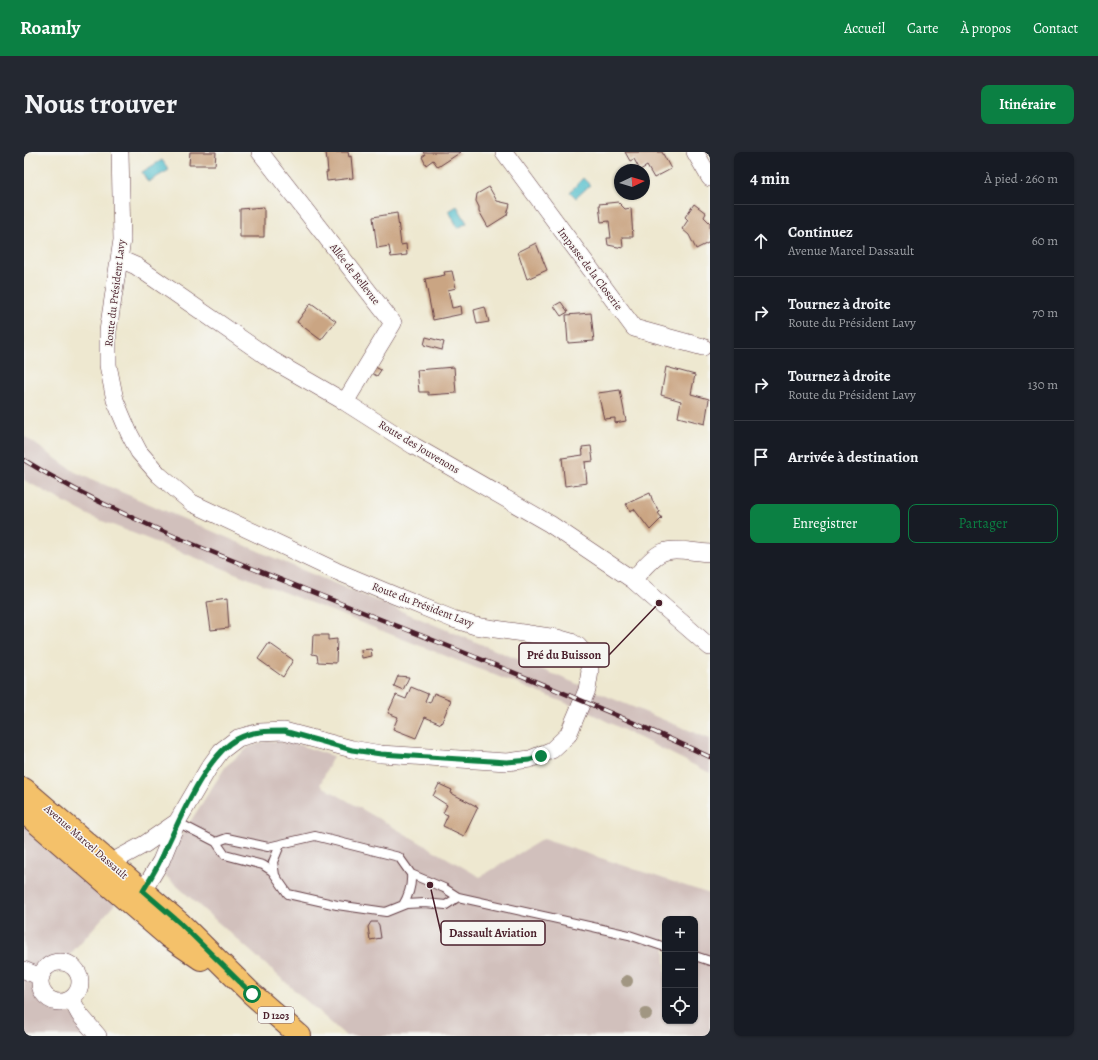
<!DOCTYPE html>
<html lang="fr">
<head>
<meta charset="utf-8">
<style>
	:root { --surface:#171b24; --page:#242831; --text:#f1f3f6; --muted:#9ea1a6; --line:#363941; --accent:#0b8043 }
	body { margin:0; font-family:Alegreya,serif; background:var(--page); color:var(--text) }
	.controls { position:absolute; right:12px; bottom:12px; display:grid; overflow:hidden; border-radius:8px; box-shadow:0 1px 3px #0004 }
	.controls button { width:36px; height:36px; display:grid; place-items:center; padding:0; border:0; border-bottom:1px solid var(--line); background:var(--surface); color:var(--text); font:20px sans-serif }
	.compass { position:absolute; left:590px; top:12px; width:36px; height:36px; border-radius:50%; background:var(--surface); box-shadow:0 1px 3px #0004; rotate:86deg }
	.stop { position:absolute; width:12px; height:12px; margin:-9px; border:3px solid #0b8043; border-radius:50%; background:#fff }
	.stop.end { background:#0b8043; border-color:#fff; box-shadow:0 1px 4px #0008 }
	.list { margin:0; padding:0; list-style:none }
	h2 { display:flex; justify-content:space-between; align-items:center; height:52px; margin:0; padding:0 16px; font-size:17px }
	h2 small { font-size:13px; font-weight:400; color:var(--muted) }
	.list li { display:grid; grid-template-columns:26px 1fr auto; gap:12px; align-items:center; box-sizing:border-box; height:72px; padding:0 16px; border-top:1px solid var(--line) }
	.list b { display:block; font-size:15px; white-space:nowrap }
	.list p { margin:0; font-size:13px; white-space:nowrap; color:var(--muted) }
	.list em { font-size:13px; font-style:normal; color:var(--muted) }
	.actions { display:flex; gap:8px; padding:12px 16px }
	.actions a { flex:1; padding:9px 0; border:1px solid var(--accent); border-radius:8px; text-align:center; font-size:14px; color:var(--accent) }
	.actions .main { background:var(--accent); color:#fff }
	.icon { flex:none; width:22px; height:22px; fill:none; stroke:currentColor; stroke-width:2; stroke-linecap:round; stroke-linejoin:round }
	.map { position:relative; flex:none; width:686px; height:884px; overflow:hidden; border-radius:8px }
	header { display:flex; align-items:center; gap:24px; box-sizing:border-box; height:56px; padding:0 20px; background:var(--accent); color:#fff }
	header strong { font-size:19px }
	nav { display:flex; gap:22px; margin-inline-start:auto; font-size:14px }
	.intro { display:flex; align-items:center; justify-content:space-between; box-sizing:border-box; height:96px; padding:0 24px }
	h1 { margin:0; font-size:28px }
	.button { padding:10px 18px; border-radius:8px; background:var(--accent); color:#fff; font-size:14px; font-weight:700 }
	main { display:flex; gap:24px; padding:0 24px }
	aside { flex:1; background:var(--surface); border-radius:8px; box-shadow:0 1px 3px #0004 }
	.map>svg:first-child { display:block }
	.industrial { fill:#d1c0bc; fill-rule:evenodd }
	.water { fill:#53bfcc; stroke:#4e6f7c }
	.building { fill:#caa583 }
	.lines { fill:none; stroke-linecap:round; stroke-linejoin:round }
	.service-casing { stroke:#633d44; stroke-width:10 }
	.minor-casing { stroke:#633d44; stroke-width:18 }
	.primary-casing { stroke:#633d44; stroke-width:24 }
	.service { stroke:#fff; stroke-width:8 }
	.minor { stroke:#fff; stroke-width:17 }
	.primary { stroke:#f4c16a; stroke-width:22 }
	.rail-casing { stroke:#4a1f2b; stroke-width:4.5 }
	.rail { stroke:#f6f6f2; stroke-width:3; stroke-dasharray:9; stroke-linecap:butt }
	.tree { fill:#a19682 }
	.route { stroke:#0b8043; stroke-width:5 }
	.labels { text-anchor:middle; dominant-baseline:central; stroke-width:3; stroke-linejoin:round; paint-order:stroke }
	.shield { fill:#f6f6f2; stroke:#7e6067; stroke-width:1 }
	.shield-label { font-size:10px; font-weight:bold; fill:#4a1f2b }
	.street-label { font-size:11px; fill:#4a1f2b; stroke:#f6f6f2 }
	.leader { fill:none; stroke:#4a1f2b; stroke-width:1.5 }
	.callout-dot { fill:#4a1f2b; stroke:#f6f6f2; stroke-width:1.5 }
	.callout { fill:#f6f6f2; stroke:#4a1f2b; stroke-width:1.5 }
	.callout-label { font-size:12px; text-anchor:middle; font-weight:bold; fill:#4a1f2b }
</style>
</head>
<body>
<header>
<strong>Roamly</strong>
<nav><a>Accueil</a><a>Carte</a><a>À propos</a><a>Contact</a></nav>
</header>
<div class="intro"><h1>Nous trouver</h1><a class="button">Itinéraire</a></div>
<main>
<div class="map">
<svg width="686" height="884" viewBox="0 0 686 884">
	<rect width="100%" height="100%" fill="#f6f6f2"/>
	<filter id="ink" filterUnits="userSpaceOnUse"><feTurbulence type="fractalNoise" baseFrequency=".025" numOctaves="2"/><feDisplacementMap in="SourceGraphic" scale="8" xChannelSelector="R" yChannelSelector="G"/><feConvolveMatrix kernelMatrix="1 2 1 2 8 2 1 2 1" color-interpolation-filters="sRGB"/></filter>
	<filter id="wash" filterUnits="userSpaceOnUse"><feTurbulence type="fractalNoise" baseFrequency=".012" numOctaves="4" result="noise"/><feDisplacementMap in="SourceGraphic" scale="16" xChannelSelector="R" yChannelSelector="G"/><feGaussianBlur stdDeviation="0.9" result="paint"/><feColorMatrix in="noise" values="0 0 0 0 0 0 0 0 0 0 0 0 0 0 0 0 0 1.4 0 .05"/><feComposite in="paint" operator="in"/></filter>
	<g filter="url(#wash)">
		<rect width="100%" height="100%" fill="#eee8d0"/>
		<path class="industrial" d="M 0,284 L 51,320 L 283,420 L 686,587 L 686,621 L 562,559 L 68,365 L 0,328 Z
			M 243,589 L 269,591 L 309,604 L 296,633 L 456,725 L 519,687 L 686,742 L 686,884 L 322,884 L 135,718 L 202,614 L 225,595 ZM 641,767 L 671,767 L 671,869 L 641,869 Z
			M 0,647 L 106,735 L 17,835 L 74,884 L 0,884 Z"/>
		<path class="water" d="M 138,8 L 145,18 L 124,30 L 118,20 Z
			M 559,26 L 566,33 L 552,46 L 546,40 Z
			M 433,54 L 443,71 L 434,76 L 425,59 Z"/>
		<g id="blocks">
			<path class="building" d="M 166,0 L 192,0 L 191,13 L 165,13 Z
				M 302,0 L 324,0 L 325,5 L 327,4 L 329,26 L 303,29 L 302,20 L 304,20 Z
				M 399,0 L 437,0 L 414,15 L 409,8 L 402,13 L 398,5 L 401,3 Z
				M 601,0 L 638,0 L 647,17 L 630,26 L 623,14 L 616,18 L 610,7 L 606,9 Z
				M 465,35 L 473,49 L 486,52 L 483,63 L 464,75 L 455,59 L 455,55 L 452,49 L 453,42 Z
				M 594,50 L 601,57 L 607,56 L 609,85 L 598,85 L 599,96 L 584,93 L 583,86 L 587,86 L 585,69 L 577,70 L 575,52 Z
				M 670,52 L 682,61 L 680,65 L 686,71 L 686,90 L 672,97 L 665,83 L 658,77 L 664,68 L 661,65 Z
				M 240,55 L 240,85 L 216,85 L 216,57 Z
				M 373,61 L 377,93 L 382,92 L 383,103 L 367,105 L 365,94 L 353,96 L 349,65 Z
				M 512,91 L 523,118 L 503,127 L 494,100 Z
				M 428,119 L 432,136 L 424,138 L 428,156 L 437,154 L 438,162 L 409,168 L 401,127 L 421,123 L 420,120 Z
				M 537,150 L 544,160 L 537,164 L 530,154 Z
				M 287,151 L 312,169 L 297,188 L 273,170 Z
				M 461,155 L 465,170 L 453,172 L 450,158 Z
				M 567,161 L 570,189 L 544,191 L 542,163 Z
				M 402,185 L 420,190 L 418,198 L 400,193 Z
				M 351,215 L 357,218 L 353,224 L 347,221 Z
				M 430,215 L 432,241 L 404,243 L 404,240 L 395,240 L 393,218 Z
				M 642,215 L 671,223 L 667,242 L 685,247 L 681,272 L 654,265 L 657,249 L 637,243 Z
				M 596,238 L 602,269 L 591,271 L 591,266 L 580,267 L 574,241 Z
				M 567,294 L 569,309 L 561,310 L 563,331 L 541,334 L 538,306 L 559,303 L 558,295 Z
				M 626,341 L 629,350 L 636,360 L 634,361 L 638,366 L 626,378 L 610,357 L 606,359 L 602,352 Z
				M 203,447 L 205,476 L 187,478 L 183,450 Z
				M 289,483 L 304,483 L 304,488 L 313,487 L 312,511 L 294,510 L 293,503 L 288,502 Z
				M 245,491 L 269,508 L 259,525 L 234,507 Z
				M 347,497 L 348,504 L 338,506 L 337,498 Z
				M 374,524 L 385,525 L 379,538 L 370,534 Z
				M 387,535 L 404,542 L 401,549 L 406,551 L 410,541 L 427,548 L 417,572 L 401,565 L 392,586 L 369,577 L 374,565 L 364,561 L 372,543 L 382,547 Z
				M 415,632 L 428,638 L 427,641 L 454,655 L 440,684 L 419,674 L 424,663 L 419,661 L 423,653 L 409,644 Z
				M 347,770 L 353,770 L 355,773 L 357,786 L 346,788 L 344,775 Z"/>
		</g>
	</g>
	<g filter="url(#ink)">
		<use href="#blocks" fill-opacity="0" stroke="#633d44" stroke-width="1"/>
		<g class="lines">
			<g class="service-casing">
				<path id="service" d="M 153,670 L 192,690 L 201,703 L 239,713 L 248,719 L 264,742 L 313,753 L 362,760 L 382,752 L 401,751 L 422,753 L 434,745
					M 192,690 L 203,686 L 244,695 L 291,684 L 375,705 L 387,722 L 420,736 L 434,745 L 605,783 L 641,795
					M 251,723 L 249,710 L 256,693
					M 379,753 C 385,743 388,734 387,722
					M 671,804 L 686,809"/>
			</g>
			<g class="minor-casing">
				<path id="minor" d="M 96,0 L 98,88 L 84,179 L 84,213 L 91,248 L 105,281 L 115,300 L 135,323 L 168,351 L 312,419 L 372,444 L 429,467 L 451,474 L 533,486 L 547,490 L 554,494 L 563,504 L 566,519 L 563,538 L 544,583 L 528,598 L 506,607 L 483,610 L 357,602 L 328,597 L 260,579 L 236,580 L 214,586 L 197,599 L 184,617 L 153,670 L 137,709 L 119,739 L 111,748
					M 236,0 L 369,171 L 321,250
					M 480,0 L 610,176 L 679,195
					M 671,0 L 686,26
					M 96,107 L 112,114 L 248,208 L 321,250 L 390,294 L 526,372 L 609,428 L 686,495
					M 609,428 C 640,391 640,397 686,401
					M 79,719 L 86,711 L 121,692 L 153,670
					M16 830a20 20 0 1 1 40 0a20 20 0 1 1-40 0Z
					M 0,818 L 17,825
					M 47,847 L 56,863 L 74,884"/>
			</g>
			<g class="primary-casing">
				<path id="primary" d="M 0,637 L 156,771 L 228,842 L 276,884
					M 0,660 L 145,785 L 177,807"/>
			</g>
			<use href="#service" class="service"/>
			<use href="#minor" class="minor"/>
			<use href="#primary" class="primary"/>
			<g class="rail-casing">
				<path id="rail" d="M 0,308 C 89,363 187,400 283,438 C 418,492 554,544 686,605"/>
			</g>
			<use href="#rail" class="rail"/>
		</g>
		<g class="tree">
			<circle cx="603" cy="829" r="6"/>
			<circle cx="622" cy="862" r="6"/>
		</g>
	</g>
	<g class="lines" filter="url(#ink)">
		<path class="route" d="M 228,842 L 156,771 L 119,739 C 125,729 132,718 137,707 C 153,674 180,605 213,587 C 227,579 245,579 260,579 L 328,598 L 357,602 L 483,610 L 506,608 L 517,604"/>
	</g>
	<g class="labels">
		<rect class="shield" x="234" y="855" width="36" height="16" rx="3"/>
		<g class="shield-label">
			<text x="252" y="863">D 1203</text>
		</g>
		<g class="street-label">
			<text transform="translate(566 117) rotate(53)">Impasse de la Closerie</text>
			<text transform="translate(331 122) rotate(52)">Allée de Bellevue</text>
			<text transform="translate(91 141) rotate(-83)">Route du Président Lavy</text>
			<text transform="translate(395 295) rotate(31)">Route des Jouvenons</text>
			<text transform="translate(399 453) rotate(21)">Route du Président Lavy</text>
			<text transform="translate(62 690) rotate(41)">Avenue Marcel Dassault</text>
		</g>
	</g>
	<path class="leader" d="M635 451L585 503M406 733L417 781"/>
	<g class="callout-dot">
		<circle cx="635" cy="451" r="4"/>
		<circle cx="406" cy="733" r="4"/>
	</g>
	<g class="callout">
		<rect x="495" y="491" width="90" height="24" rx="4"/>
		<rect x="417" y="769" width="104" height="24" rx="4"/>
	</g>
	<g class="callout-label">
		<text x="540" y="507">Pré du Buisson</text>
		<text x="469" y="785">Dassault Aviation</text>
	</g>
</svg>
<div class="controls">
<button>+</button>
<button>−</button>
<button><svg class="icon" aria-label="locate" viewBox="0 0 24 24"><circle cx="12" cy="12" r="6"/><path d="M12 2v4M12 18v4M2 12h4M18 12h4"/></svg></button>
</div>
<svg class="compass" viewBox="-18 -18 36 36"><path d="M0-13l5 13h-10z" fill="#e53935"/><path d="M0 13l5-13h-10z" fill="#9ea1a6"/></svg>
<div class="stop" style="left:228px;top:842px"></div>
<div class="stop end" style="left:517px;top:604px"></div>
</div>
<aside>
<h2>4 min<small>À pied · 260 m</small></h2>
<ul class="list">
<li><svg class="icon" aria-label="ahead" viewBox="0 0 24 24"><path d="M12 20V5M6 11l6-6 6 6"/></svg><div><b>Continuez</b><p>Avenue Marcel Dassault</p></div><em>60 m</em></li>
<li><svg class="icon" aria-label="right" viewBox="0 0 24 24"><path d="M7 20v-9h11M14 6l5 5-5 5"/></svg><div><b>Tournez à droite</b><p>Route du Président Lavy</p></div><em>70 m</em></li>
<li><svg class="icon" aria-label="right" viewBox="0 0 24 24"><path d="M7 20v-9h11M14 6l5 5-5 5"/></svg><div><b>Tournez à droite</b><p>Route du Président Lavy</p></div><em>130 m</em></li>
<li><svg class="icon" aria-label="arrive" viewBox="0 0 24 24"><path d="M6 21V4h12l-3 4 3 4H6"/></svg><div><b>Arrivée à destination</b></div></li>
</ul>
<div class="actions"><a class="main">Enregistrer</a><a>Partager</a></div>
</aside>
</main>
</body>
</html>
